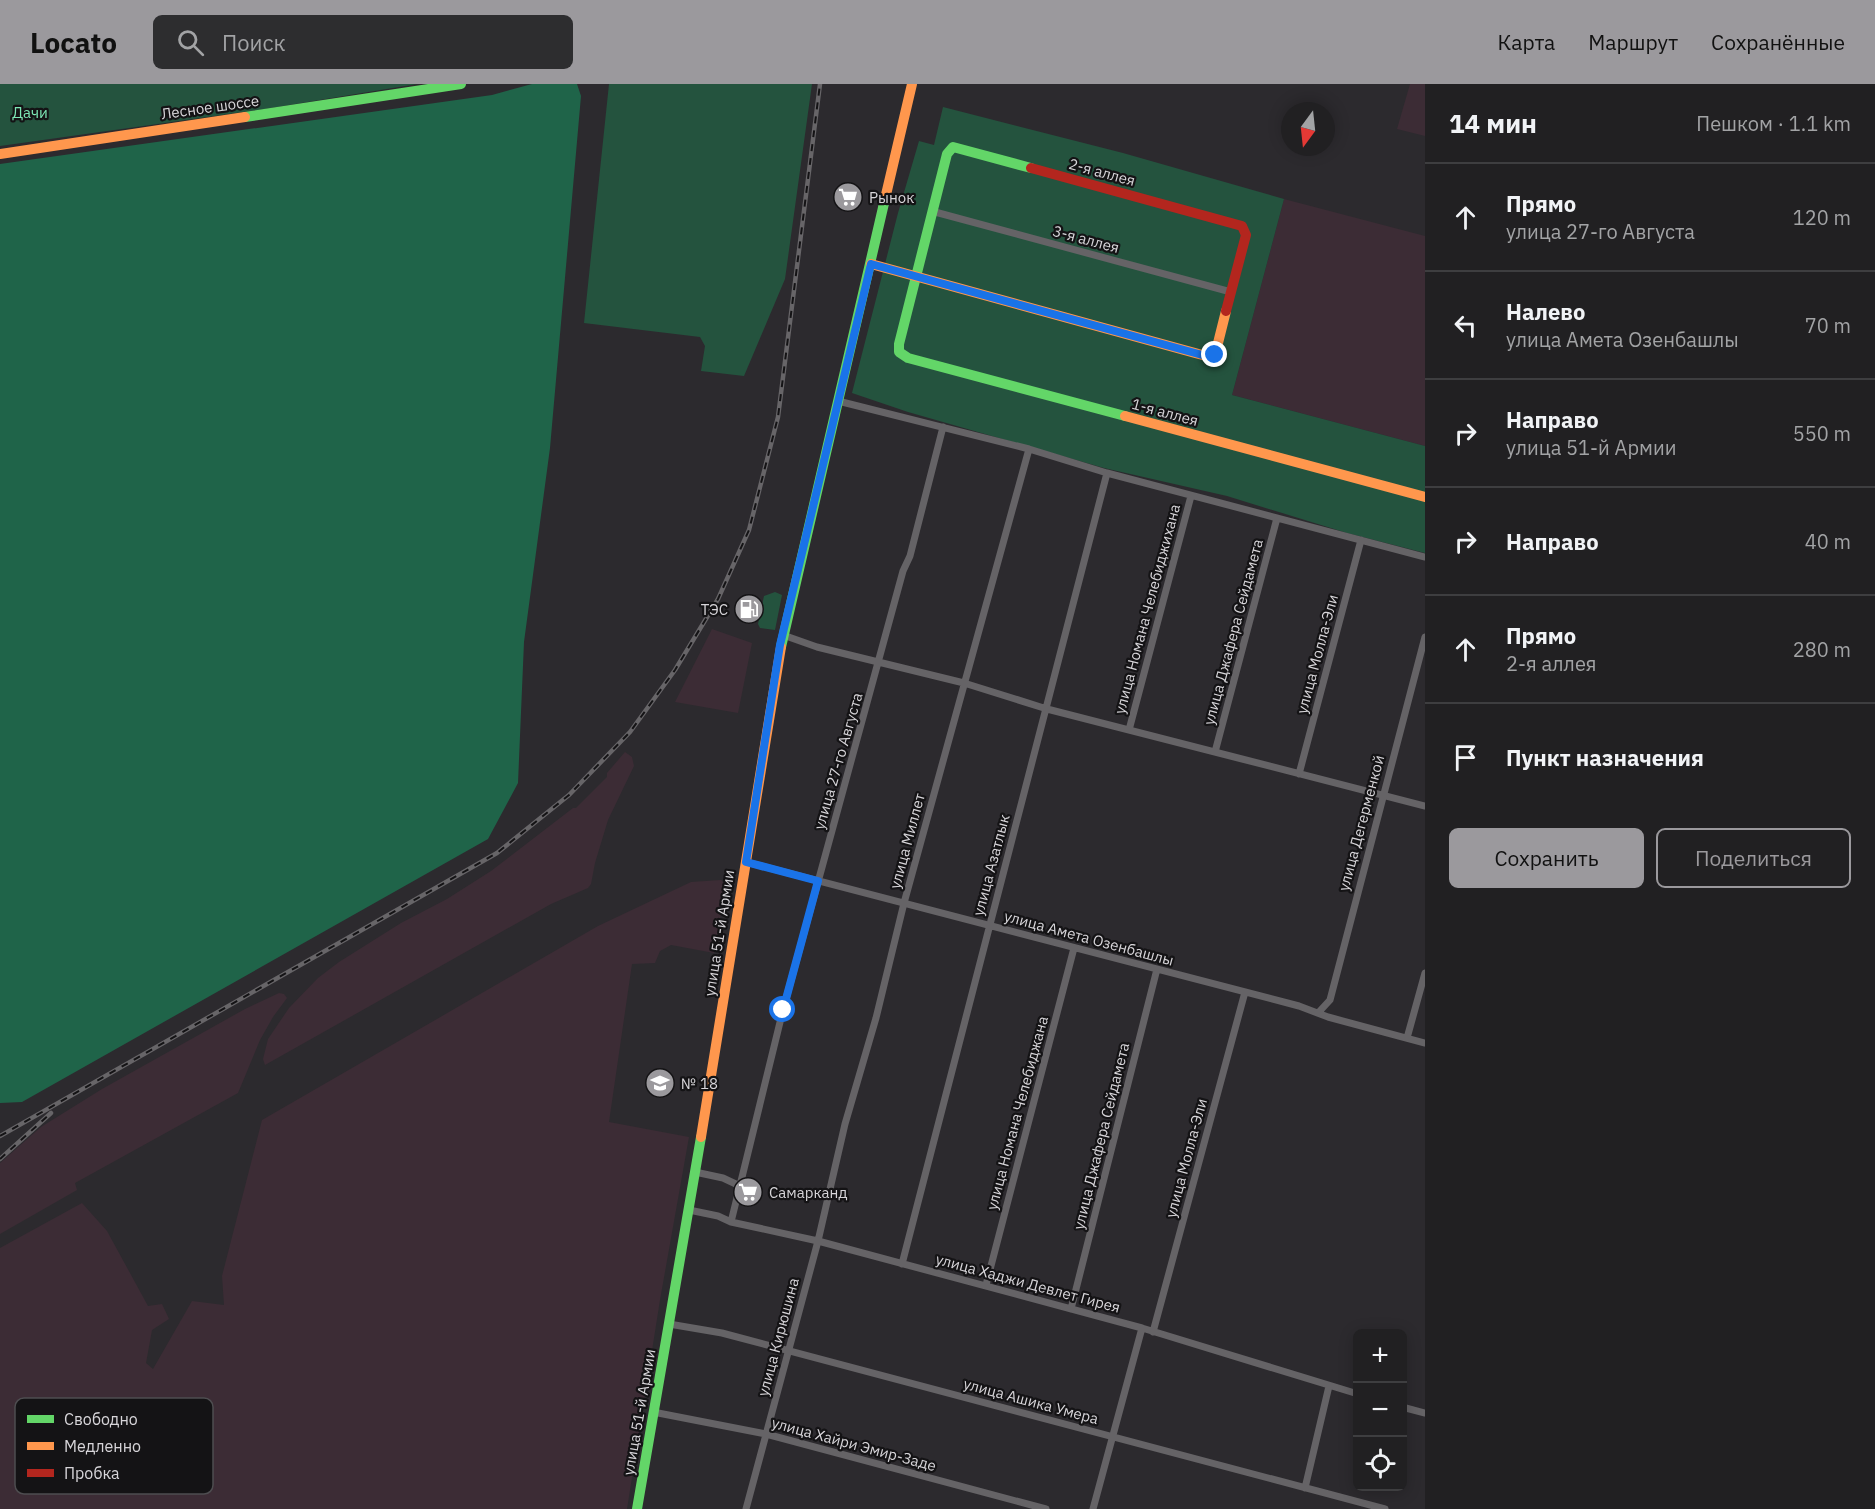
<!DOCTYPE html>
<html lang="ru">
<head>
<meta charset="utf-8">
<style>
	:root { --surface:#212022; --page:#2d2d2f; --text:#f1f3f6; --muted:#a2a3a5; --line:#3e3e40; --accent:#9b999d }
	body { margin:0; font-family:"IBM Plex Sans",sans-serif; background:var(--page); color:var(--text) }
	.controls { position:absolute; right:18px; bottom:18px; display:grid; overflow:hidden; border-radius:9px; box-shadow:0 3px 15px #0003 }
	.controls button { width:54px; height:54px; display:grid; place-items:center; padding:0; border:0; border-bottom:2px solid var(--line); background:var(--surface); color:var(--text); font:30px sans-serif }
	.compass { position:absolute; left:1281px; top:18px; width:54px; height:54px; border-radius:50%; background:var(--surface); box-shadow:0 3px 15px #0003; rotate:195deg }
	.stop { position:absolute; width:18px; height:18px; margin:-14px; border:4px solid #1a73e8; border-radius:50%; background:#fff }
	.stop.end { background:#1a73e8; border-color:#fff; box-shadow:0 2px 6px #0008 }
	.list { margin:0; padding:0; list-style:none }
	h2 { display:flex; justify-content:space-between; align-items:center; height:78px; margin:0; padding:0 24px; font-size:26px }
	h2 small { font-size:20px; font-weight:400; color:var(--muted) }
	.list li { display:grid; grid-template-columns:39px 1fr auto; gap:18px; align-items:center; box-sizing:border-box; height:108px; padding:0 24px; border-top:2px solid var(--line) }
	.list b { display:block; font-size:22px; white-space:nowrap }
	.list p { margin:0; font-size:20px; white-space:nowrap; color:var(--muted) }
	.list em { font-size:20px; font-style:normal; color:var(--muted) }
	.actions { display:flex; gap:12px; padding:18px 24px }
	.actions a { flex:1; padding:14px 0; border:2px solid var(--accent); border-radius:9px; text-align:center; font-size:21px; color:var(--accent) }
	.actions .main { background:var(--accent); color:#111 }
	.icon { flex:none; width:33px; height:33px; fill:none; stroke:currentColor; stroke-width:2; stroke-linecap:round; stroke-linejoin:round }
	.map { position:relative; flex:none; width:1425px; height:1425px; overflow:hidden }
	header { display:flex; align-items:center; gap:36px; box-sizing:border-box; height:84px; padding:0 30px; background:var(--accent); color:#111 }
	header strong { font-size:28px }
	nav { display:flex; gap:33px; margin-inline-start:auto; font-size:21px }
	.search { width:420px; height:54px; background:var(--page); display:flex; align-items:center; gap:15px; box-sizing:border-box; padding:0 21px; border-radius:9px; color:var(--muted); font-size:22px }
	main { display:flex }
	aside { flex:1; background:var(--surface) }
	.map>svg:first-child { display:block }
	.industrial { fill:#3c2c35 }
	.green { fill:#24533e }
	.forest { fill:#1f6449 }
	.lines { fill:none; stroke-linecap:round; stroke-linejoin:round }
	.street { stroke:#656366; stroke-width:7 }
	.fast { stroke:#63d668; stroke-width:10 }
	.slow { stroke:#ff974d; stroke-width:10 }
	.jam { stroke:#b3261e; stroke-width:10 }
	.rail-casing { stroke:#676568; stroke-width:4.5 }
	.rail { stroke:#141315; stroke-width:2; stroke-dasharray:7; stroke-linecap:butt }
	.route { stroke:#1a73e8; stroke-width:8 }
	.labels { text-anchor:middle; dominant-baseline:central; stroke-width:4.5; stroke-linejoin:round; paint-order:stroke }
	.street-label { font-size:15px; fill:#d7d5d9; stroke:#141315 }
	.park-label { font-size:15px; fill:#7de8b6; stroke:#141315 }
	.poi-label { font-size:15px; fill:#d7d5d9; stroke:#141315; text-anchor:start }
	.key { fill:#141315; stroke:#4e4d50; stroke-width:1.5 }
	.key-label { font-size:16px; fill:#d7d5d9 }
</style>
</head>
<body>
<header>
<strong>Locato</strong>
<div class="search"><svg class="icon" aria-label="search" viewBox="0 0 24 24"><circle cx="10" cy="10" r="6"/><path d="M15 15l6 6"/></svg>Поиск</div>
<nav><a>Карта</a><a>Маршрут</a><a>Сохранённые</a></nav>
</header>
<main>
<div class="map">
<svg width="1425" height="1425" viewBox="0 0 1425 1425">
	<rect width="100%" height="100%" fill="#2c2a2e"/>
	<path class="industrial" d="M 1410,0 L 1425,0 L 1425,52 L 1397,45 Z
		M 1284,115 L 1425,152 L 1425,362 L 1232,311 Z
		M 712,545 L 752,559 L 738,629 L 675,618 Z
		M 625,668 L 632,673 L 634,682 L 608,736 L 595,779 L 591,800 L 588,804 L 551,820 L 265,981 L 263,975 L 268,955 L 289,924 L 318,894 L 339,878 L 401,839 L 447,815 L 491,787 L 573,724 L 576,724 L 607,693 L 607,689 Z
		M 721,796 L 726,801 L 714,869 L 671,861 L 660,867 L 655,879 L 632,880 L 609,1038 L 689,1053 L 660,1216 L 627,1425 L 0,1425 L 0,1164 L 82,1119 L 107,1147 L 148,1222 L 162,1220 L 169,1235 L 152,1246 L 146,1279 L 153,1285 L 192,1217 L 224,1221 L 222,1192 L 262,1036 L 598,842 L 691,798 Z
		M 279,909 L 284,910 L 287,914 L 273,933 L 260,956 L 238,1009 L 75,1099 L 77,1106 L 0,1150 L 0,1079 L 41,1043 L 102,1005 L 245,925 Z"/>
	<path class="green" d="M 0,0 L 417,0 L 265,25 L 0,62 Z
		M 609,0 L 812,0 L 785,195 L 744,292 L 701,287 L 705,262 L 700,253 L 584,239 Z
		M 943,23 L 1123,69 L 1284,115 L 1232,311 L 1425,362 L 1425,469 L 1347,449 L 1227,412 L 1104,384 L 908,328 L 852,309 L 898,129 L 919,57 L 934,61 Z
		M 775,508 L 782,511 L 775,546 L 760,544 L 758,540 L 764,512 Z"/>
	<path class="forest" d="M 532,0 L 577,0 L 581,12 L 550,364 L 524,558 L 518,699 L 488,755 L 22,1018 L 0,1019 L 0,80 L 492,11 Z"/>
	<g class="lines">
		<path class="street" d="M 935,128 L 1231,208
			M 838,317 L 1029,365 L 1107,389 L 1425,473
			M 783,551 L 817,563 L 964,599 L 1047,625 L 1425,722
			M 1129,646 L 1191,412
			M 1215,668 L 1277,434
			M 1299,690 L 1361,456
			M 746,778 L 1299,922 L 1328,933 L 1425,959
			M 1318,929 L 1330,916 L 1425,553
			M 1407,954 L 1425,889
			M 695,1088 L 723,1094 L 740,1102
			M 689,1126 L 718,1132 L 731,1138 L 818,1157 L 1142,1244 L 1358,1310
			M 731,1138 L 783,926 L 903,487 L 910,472 L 943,343
			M 902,1180 C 969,916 1040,653 1107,389
			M 986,1201 L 1074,864
			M 1071,1225 L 1157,885
			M 669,1240 L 722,1249 L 1385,1425
			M 1153,1248 L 1245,908
			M 1402,1323 L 1425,1329
			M 653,1328 L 766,1350 L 1046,1425
			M 1305,1404 L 1329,1302
			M 746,1425 L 818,1157 L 845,1040 L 876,934 L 904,819 L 1029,365
			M 1093,1425 L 1142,1244"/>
		<path class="fast" d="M 245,33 L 461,0
			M 1031,84 L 953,63 L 947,70 L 899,260 L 899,268 L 908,274 L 1125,332
			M 781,563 L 885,115
			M 637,1425 L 701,1053"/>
		<path class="slow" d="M 0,70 L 245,33
			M 885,115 L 912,0
			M 871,180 L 1206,272 L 1215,271 L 1226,227
			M 1125,332 L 1425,413
			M 701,1053 L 781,563"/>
		<path class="jam" d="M 1031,84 L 1242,142 L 1246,151 L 1226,227"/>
		<g class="rail-casing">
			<path id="rail" d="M 0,1052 L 497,769 L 569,711 L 630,648 L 675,586 L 718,515 L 749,446 L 778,333 L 820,0
				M 0,1075 L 51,1029"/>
		</g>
		<use href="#rail" class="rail"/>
	</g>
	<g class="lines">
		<path class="route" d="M 783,926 L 818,797 L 746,778 L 780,561 L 871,180 L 1206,272 L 1215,271"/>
	</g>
	<defs>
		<g id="supermarket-disc" transform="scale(1.5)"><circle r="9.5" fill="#9b999d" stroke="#141315"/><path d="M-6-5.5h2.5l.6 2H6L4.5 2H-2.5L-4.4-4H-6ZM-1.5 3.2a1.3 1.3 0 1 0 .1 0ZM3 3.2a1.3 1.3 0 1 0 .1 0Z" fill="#fff"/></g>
		<g id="fuel-disc" transform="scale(1.5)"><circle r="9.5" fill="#9b999d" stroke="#141315"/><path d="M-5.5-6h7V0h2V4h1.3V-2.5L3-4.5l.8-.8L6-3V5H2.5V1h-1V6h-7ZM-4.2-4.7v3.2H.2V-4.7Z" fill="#fff"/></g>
		<g id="school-disc" transform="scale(1.5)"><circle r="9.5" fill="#9b999d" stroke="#141315"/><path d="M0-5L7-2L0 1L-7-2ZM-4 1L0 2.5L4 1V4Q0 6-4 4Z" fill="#fff"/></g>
	</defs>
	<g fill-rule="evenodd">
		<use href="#supermarket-disc" x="848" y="113"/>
		<use href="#fuel-disc" x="749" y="525"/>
		<use href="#school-disc" x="660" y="999"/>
		<use href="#supermarket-disc" x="748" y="1108"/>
	</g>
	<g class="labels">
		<g class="street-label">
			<text transform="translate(210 23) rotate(-8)">Лесное шоссе</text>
			<text transform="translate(1102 88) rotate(15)">2-я аллея</text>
			<text transform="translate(1086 155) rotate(15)">3-я аллея</text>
			<text transform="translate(1165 328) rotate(15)">1-я аллея</text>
			<text transform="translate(1147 525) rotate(-75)">улица Номана Челебиджихана</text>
			<text transform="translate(1233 548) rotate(-75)">улица Джафера Сейдамета</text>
			<text transform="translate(1317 570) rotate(-75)">улица Молла-Эли</text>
			<text transform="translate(838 677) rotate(-74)">улица 27-го Августа</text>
			<text transform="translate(1361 739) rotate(-75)">улица Дегерменкой</text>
			<text transform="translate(907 757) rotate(-75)">улица Миллет</text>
			<text transform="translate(991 781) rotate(-75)">улица Азатлык</text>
			<text transform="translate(719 849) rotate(-81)">улица 51-й Армии</text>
			<text transform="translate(1089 854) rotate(15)">улица Амета Озенбашлы</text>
			<text transform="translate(1017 1029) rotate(-75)">улица Номана Челебиджана</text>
			<text transform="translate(1101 1052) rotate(-76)">улица Джафера Сейдамета</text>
			<text transform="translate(1186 1074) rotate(-75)">улица Молла-Эли</text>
			<text transform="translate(1028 1199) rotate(15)">улица Хаджи Девлет Гирея</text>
			<text transform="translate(778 1253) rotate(-75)">улица Кирюшина</text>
			<text transform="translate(1031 1317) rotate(15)">улица Ашика Умера</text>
			<text transform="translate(639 1328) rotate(-80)">улица 51-й Армии</text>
			<text transform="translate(854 1360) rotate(15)">улица Хайри Эмир-Заде</text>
		</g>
		<g class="park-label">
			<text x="30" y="28">Дачи</text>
		</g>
		<g class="poi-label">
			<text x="869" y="113">Рынок</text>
			<text x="728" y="525" text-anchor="end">ТЭС</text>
			<text x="681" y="999">№ 18</text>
			<text x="769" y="1108">Самарканд</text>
		</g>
	</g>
	<rect x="15" y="1314" width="198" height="96" rx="9" class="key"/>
	<rect x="27" y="1331" width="27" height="8" fill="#63d668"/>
	<rect x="27" y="1358" width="27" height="8" fill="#ff974d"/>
	<rect x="27" y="1385" width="27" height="8" fill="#b3261e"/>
	<g class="key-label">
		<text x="64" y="1341">Свободно</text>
		<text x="64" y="1368">Медленно</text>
		<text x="64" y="1395">Пробка</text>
	</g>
</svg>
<div class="controls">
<button>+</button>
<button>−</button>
<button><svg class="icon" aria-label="locate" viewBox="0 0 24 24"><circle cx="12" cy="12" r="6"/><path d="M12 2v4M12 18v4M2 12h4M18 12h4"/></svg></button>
</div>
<svg class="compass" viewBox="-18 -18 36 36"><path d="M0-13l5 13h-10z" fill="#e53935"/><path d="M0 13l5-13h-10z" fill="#a2a3a5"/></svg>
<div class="stop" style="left:783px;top:926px"></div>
<div class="stop end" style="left:1215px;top:271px"></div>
</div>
<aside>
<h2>14 мин<small>Пешком · 1.1 km</small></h2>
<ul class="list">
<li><svg class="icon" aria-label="ahead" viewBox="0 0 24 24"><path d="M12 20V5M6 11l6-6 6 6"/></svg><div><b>Прямо</b><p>улица 27-го Августа</p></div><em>120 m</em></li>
<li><svg class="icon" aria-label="left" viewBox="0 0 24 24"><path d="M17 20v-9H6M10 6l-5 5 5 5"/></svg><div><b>Налево</b><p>улица Амета Озенбашлы</p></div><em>70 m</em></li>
<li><svg class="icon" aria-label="right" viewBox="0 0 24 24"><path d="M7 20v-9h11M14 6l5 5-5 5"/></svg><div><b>Направо</b><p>улица 51-й Армии</p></div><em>550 m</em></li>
<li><svg class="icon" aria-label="right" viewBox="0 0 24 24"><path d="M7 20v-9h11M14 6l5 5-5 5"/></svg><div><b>Направо</b></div><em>40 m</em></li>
<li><svg class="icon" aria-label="ahead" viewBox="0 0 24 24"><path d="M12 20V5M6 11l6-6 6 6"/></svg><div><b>Прямо</b><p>2-я аллея</p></div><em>280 m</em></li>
<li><svg class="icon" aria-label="arrive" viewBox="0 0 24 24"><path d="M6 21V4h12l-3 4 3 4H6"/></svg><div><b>Пункт назначения</b></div></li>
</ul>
<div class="actions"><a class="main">Сохранить</a><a>Поделиться</a></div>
</aside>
</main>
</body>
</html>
